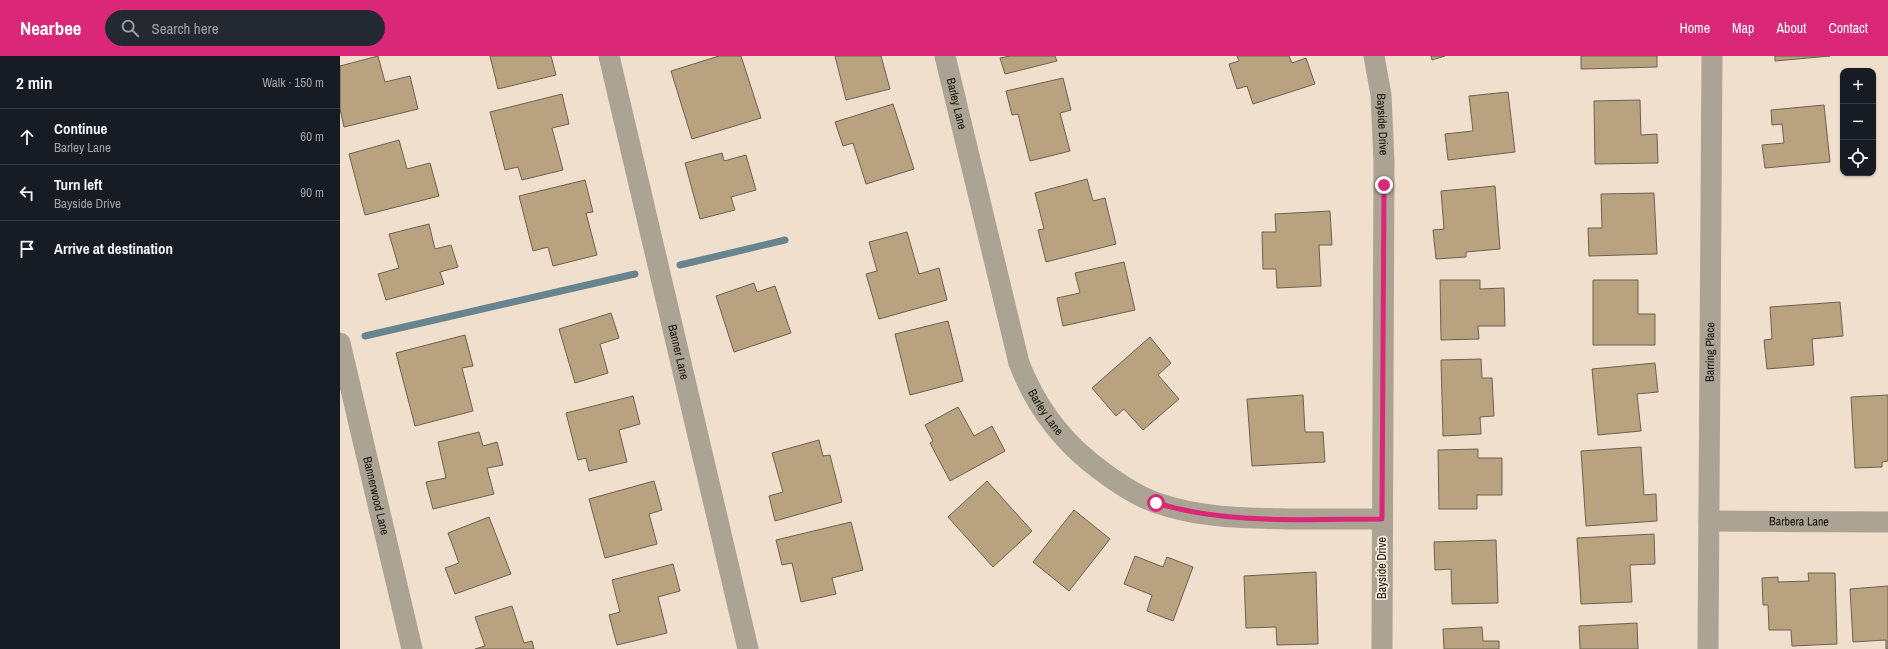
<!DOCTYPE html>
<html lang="en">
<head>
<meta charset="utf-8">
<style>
	:root { --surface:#171b24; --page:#242831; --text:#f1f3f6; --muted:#9ea1a6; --line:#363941; --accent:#db2777 }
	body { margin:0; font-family:"Archivo Narrow",sans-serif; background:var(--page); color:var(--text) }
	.controls { position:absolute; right:12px; top:12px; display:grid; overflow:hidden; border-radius:8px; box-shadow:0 1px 3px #0004 }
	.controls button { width:36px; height:36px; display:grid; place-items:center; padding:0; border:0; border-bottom:1px solid var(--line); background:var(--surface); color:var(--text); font:20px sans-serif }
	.stop { position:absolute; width:12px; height:12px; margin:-9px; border:3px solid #db2777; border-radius:50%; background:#fff }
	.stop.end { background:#db2777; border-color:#fff; box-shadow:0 1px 4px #0008 }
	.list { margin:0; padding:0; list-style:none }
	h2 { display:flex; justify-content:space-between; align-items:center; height:52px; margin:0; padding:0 16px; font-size:17px }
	h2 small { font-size:13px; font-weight:400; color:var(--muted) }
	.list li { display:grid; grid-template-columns:26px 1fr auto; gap:12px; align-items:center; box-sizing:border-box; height:56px; padding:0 16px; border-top:1px solid var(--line) }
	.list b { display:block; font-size:15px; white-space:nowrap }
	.list p { margin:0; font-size:13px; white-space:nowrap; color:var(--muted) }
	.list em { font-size:13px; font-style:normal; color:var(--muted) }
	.icon { flex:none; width:22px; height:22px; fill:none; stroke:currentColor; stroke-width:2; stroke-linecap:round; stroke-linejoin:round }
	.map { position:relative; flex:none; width:1548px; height:593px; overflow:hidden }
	header { display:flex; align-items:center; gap:24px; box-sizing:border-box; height:56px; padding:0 20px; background:var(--accent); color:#fff }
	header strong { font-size:19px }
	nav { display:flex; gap:22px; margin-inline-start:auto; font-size:14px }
	.search { width:280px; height:36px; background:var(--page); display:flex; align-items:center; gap:10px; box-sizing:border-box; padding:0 14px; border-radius:22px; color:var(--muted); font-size:15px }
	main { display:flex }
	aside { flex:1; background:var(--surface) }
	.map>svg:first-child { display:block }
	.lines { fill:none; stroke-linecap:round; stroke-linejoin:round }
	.stream { stroke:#67848f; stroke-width:7 }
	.building { fill:#b8a280; stroke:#6c6250 }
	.minor { stroke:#aba494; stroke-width:21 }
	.route { stroke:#db2777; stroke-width:5 }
	.labels { text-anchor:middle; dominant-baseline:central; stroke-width:3.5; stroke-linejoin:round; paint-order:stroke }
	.street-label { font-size:12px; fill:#140f09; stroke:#feecdb }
</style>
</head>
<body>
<header>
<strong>Nearbee</strong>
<div class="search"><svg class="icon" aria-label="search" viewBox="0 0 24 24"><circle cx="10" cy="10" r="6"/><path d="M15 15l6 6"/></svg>Search here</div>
<nav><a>Home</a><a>Map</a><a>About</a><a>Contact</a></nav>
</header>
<main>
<aside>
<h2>2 min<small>Walk · 150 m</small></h2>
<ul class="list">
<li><svg class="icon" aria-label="ahead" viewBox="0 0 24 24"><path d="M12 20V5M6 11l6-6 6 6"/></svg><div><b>Continue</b><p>Barley Lane</p></div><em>60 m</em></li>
<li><svg class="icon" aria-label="left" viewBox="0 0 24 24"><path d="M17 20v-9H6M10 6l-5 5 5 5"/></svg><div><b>Turn left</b><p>Bayside Drive</p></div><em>90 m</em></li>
<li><svg class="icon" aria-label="arrive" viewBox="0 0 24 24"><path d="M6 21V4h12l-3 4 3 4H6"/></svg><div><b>Arrive at destination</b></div></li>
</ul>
</aside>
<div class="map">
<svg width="1548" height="593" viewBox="0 0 1548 593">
	<rect width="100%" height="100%" fill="#f1dfce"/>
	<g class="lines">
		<path class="stream" d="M 340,209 L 445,184
			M 25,280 L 295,218"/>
	</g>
	<path class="building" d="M 38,0 L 45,26 L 70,20 L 78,53 L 4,71 L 0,53 L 0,10 Z
		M 150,0 L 211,0 L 216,19 L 158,33 Z
		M 379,0 L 401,0 L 421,62 L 352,83 L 331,15 Z
		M 495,0 L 541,0 L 550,33 L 506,44 Z
		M 670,0 L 715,0 L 717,5 L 665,18 L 660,2 Z
		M 897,0 L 949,0 L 952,7 L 966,2 L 975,28 L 913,48 L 907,30 L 897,33 L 889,8 L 899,5 Z
		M 1091,0 L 1105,0 L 1092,4 Z
		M 1241,0 L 1317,0 L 1317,11 L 1241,13 Z
		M 1435,0 L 1490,0 L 1435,5 Z
		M 723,22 L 731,54 L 720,57 L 730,95 L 690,105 L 678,58 L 672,59 L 666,35 Z
		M 1168,36 L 1175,96 L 1108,104 L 1105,78 L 1133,75 L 1129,40 Z
		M 222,38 L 229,68 L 212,72 L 223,114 L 182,124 L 178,111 L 165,114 L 150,56 Z
		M 1300,44 L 1301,79 L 1317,78 L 1318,107 L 1255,108 L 1254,45 Z
		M 553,48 L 574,113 L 526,128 L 513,87 L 503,90 L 495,66 Z
		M 1484,49 L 1490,106 L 1425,112 L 1422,89 L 1444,87 L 1442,68 L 1432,69 L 1431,54 Z
		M 59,84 L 67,113 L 90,107 L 99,140 L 25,159 L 9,98 Z
		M 382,97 L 384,105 L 406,99 L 416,134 L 391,141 L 395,154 L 360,163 L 345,107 Z
		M 747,123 L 753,145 L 765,142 L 776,188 L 706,206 L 698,174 L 704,173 L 695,137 Z
		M 245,124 L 253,156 L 246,157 L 257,199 L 213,210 L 208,191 L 193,195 L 179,140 Z
		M 1155,130 L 1160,193 L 1126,196 L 1126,201 L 1096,203 L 1093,174 L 1104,173 L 1101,135 Z
		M 1314,137 L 1317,198 L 1249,200 L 1248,172 L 1262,172 L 1261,138 Z
		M 990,155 L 992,189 L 979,189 L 981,230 L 937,232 L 936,213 L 923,213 L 922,176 L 936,176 L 935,158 Z
		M 89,168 L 95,193 L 111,189 L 118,211 L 100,216 L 104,228 L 46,244 L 38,218 L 59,212 L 49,178 Z
		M 567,176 L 579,218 L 599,212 L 607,244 L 539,263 L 526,218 L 537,215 L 529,186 Z
		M 784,206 L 795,254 L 723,270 L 717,242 L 740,237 L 735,217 Z
		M 1100,224 L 1140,224 L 1140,233 L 1164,232 L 1165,270 L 1138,270 L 1139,283 L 1101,284 Z
		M 1253,224 L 1298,224 L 1298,258 L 1315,258 L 1315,289 L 1253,289 Z
		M 414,227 L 417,236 L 435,230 L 451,277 L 394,296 L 376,240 Z
		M 1500,246 L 1503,280 L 1472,283 L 1474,309 L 1427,313 L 1424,284 L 1432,283 L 1430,251 Z
		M 271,257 L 279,282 L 260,288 L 268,317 L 235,327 L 219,273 Z
		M 608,265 L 623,325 L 570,339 L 555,278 Z
		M 125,279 L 133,310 L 122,312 L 133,355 L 75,370 L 56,297 Z
		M 810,281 L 831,307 L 818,319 L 839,343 L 803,374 L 784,353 L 776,360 L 752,332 Z
		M 1141,303 L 1142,322 L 1152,322 L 1154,360 L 1140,361 L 1141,378 L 1103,380 L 1101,304 Z
		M 1315,307 L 1318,336 L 1297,338 L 1301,375 L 1258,379 L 1252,313 Z
		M 963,339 L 965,376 L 983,376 L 985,406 L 912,410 L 907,343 Z
		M 1548,339 L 1548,405 L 1542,406 L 1542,411 L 1515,412 L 1511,341 Z
		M 293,340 L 300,368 L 279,374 L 287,406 L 249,415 L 246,402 L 238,404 L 226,357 Z
		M 618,351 L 634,380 L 652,370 L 665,395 L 610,425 L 590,387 L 593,385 L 585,369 Z
		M 139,376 L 143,390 L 157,386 L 163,409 L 147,412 L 154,438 L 93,453 L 86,426 L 106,422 L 98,386 Z
		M 479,384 L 483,400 L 490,399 L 502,446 L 435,465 L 429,440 L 443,436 L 432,397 Z
		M 1301,391 L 1304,439 L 1316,438 L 1317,465 L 1246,470 L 1241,395 Z
		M 1138,393 L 1138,402 L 1162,402 L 1162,439 L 1137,439 L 1137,453 L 1099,453 L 1098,394 Z
		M 314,425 L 322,454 L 309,458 L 317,488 L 265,502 L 249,443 Z
		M 647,425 L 692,475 L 653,511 L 608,461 Z
		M 734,454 L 770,483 L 729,535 L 693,506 Z
		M 149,461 L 171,518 L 115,538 L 105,512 L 119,507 L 108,477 Z
		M 511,466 L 523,514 L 492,522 L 496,538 L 461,546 L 452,507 L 442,509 L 436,484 Z
		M 1314,478 L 1315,508 L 1290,509 L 1292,546 L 1241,548 L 1237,482 Z
		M 1156,484 L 1158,547 L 1112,548 L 1111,513 L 1095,514 L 1094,486 Z
		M 795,500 L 823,511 L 827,501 L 853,511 L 833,565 L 807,555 L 812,539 L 784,528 Z
		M 333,508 L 340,535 L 318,541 L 327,577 L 277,589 L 269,559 L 280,556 L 272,524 Z
		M 976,516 L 978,588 L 937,589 L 936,571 L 906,572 L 904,520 Z
		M 1468,517 L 1495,517 L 1497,588 L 1452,590 L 1451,574 L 1429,574 L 1428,549 L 1423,549 L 1422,522 L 1438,521 L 1438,526 L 1469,525 Z
		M 1548,530 L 1548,593 L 1546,593 L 1546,584 L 1513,586 L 1510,533 Z
		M 172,550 L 184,587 L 192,585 L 194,593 L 135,593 L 145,590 L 135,561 Z
		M 1297,567 L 1298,593 L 1240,593 L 1239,570 Z
		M 1142,571 L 1143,585 L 1159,585 L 1159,593 L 1104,593 L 1103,573 Z"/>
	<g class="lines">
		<g class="minor">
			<path id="s1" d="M 269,0 L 408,593"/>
			<path id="s2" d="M 605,0 L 679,307 C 694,346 718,380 750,406 C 770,422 793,439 817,447 C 860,462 904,462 949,463 C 980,463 1011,463 1042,463"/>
			<path id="s3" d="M 1034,0 L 1041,39 L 1044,105 L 1042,593"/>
			<path id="s4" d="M 0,287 L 72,593"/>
			<path id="s5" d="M 1369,465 L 1548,466"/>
			<path id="s6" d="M 1368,593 L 1372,0"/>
		</g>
	</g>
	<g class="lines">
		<path class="route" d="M 816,447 C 889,469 967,463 1042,463 L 1044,129"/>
	</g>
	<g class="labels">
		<g class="street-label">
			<text stroke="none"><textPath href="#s2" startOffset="49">Barley Lane</textPath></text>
			<text stroke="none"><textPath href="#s3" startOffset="69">Bayside Drive</textPath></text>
			<text stroke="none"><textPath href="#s1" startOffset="304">Banner Lane</textPath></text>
			<text stroke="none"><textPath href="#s6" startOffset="297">Barring Place</textPath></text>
			<text stroke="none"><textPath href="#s2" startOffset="372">Barley Lane</textPath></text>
			<text stroke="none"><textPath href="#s4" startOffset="157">Bannerwood Lane</textPath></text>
			<text stroke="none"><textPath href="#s5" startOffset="90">Barbera Lane</textPath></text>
			<text transform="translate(1042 512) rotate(-90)">Bayside Drive</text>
		</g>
	</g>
</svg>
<div class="controls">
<button>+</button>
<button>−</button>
<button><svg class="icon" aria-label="locate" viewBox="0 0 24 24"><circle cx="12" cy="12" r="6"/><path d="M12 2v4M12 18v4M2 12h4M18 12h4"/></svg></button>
</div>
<div class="stop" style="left:816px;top:447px"></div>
<div class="stop end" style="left:1044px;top:129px"></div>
</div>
</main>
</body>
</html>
